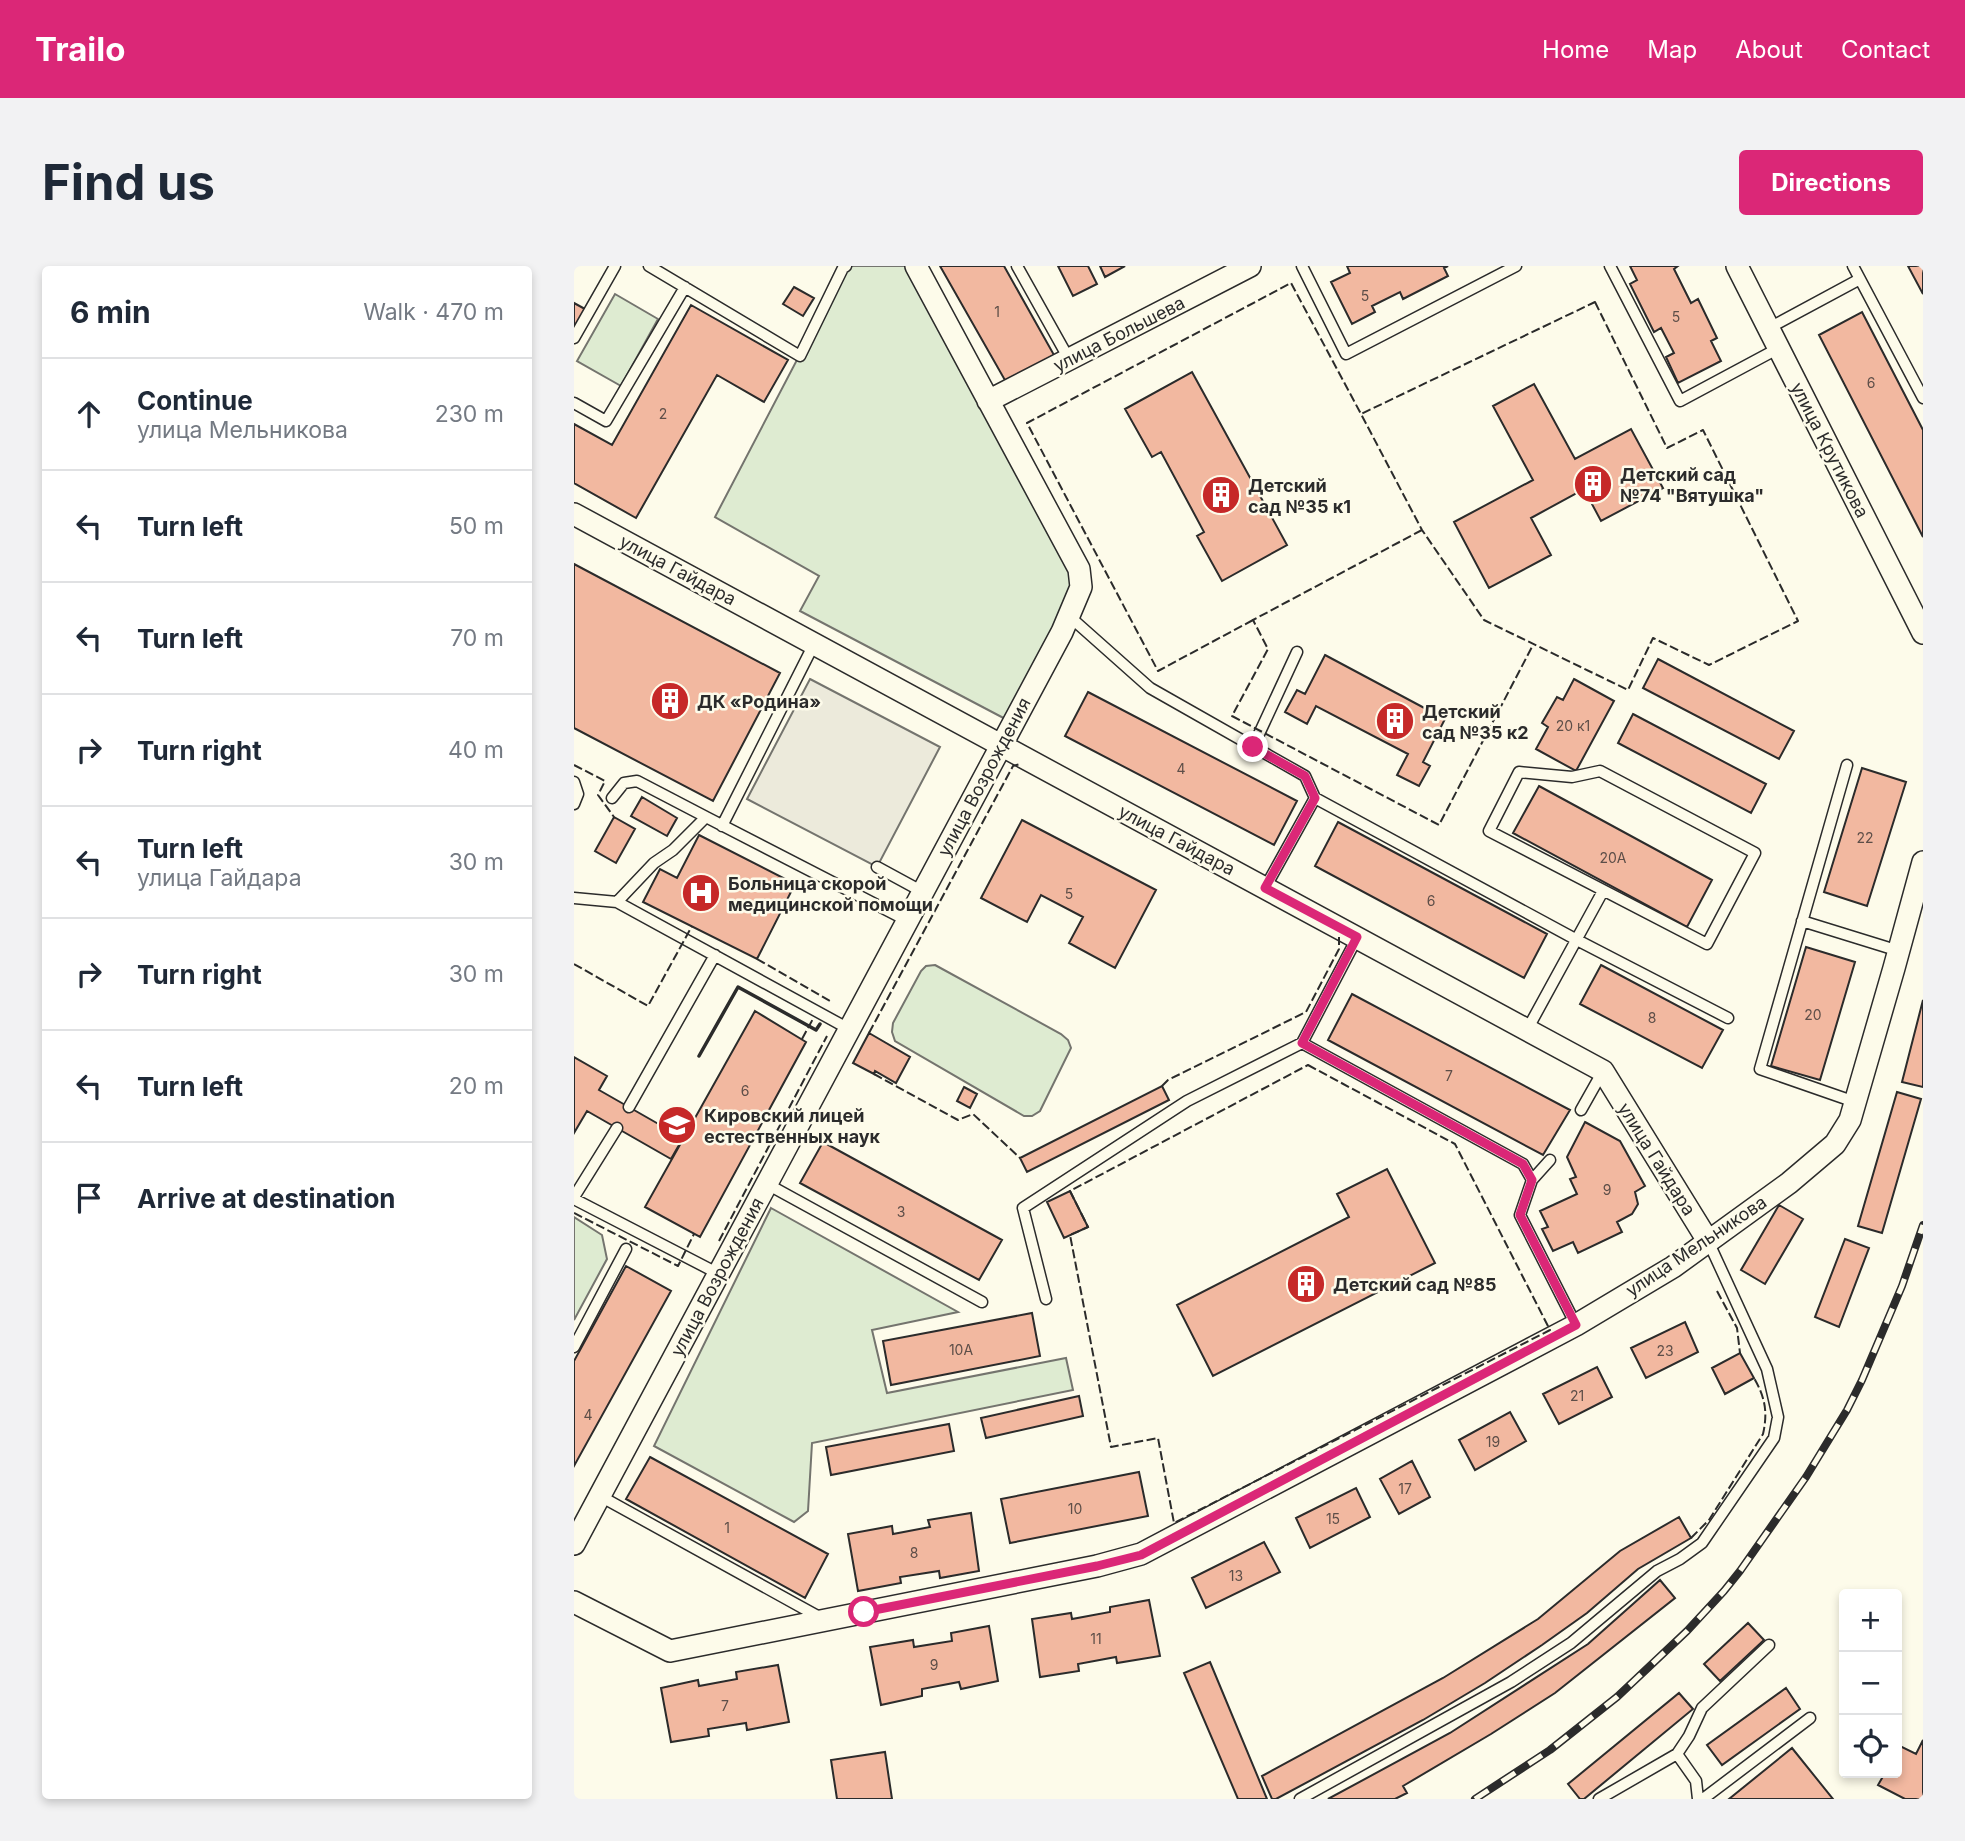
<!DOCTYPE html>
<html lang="en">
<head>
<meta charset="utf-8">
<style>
	:root { --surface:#fff; --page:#f2f2f3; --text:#1f2937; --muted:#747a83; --line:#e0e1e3; --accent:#db2777 }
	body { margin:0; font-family:Inter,sans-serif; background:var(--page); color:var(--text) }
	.controls { position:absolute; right:21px; bottom:21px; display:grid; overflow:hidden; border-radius:7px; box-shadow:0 4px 10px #0003 }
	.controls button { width:63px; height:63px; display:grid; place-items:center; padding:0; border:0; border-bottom:2px solid var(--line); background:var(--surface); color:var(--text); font:35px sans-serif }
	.stop { position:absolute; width:21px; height:21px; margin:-16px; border:5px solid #db2777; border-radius:50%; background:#fff }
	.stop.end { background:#db2777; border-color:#fff; box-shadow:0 2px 7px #0008 }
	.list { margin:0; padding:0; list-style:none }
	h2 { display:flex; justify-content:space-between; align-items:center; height:91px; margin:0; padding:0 28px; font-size:30px }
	h2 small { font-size:23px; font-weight:400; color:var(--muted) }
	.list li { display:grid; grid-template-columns:46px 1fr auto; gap:21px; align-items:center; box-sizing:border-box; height:112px; padding:0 28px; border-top:2px solid var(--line) }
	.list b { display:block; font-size:26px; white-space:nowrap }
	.list p { margin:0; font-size:23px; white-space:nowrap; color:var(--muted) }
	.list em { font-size:23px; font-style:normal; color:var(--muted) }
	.icon { flex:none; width:38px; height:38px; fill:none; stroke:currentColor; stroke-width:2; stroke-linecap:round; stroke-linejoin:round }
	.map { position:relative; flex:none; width:1349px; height:1533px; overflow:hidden; border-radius:7px }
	header { display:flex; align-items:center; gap:42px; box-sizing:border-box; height:98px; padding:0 35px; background:var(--accent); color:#fff }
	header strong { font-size:33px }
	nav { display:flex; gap:38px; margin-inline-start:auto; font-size:24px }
	.intro { display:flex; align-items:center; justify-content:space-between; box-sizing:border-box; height:168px; padding:0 42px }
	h1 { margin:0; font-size:49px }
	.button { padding:18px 32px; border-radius:7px; background:var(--accent); color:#fff; font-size:24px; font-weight:700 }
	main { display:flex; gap:42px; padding:0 42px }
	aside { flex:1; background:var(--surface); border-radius:7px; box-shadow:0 4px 10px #0003 }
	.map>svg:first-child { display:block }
	.green { fill:#deebd1; stroke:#74746e; stroke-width:2 }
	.parking { fill:#eceadb; stroke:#74746e; stroke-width:2 }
	.building { fill:#f2b8a0; stroke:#2b2b2b; stroke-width:2 }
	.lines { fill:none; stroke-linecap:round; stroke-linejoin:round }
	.lane-casing { stroke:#2b2b2b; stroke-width:13 }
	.street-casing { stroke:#2b2b2b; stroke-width:24 }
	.lane { stroke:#fdfbea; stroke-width:10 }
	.street { stroke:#fdfbea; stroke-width:21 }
	.rail-casing { stroke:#2b2b2b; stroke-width:8 }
	.rail { stroke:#fdfbea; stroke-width:5; stroke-dasharray:16; stroke-linecap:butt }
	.fence { stroke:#2b2b2b; stroke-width:2; stroke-dasharray:9 3.5; stroke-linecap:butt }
	.wall { stroke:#2b2b2b; stroke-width:3.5 }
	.route { stroke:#db2777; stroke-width:9 }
	.labels { text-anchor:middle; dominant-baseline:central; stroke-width:5; stroke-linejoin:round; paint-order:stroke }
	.number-label { font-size:14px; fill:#5d4e48 }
	.street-label { font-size:18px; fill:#2b2b2b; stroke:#fdfbea }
	.poi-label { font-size:18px; font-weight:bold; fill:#2b2b2b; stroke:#fdfbea; text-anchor:start }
</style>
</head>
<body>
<header>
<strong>Trailo</strong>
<nav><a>Home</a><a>Map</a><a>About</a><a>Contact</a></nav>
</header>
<div class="intro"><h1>Find us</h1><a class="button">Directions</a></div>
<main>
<aside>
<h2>6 min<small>Walk · 470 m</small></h2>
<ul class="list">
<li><svg class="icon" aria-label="ahead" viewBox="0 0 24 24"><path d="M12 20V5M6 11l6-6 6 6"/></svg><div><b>Continue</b><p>улица Мельникова</p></div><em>230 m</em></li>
<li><svg class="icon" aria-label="left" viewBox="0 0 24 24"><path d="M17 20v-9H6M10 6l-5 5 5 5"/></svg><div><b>Turn left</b></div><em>50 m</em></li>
<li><svg class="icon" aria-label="left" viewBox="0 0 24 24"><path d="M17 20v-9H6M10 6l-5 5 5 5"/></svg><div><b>Turn left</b></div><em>70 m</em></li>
<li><svg class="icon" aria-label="right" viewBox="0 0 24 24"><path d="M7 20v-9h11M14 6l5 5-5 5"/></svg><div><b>Turn right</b></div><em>40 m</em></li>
<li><svg class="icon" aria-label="left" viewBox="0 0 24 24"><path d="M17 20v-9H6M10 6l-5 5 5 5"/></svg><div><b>Turn left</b><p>улица Гайдара</p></div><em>30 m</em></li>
<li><svg class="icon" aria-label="right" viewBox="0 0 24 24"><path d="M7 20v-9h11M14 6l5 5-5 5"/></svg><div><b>Turn right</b></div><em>30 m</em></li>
<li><svg class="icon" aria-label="left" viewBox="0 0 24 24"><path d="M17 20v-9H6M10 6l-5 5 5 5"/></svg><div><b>Turn left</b></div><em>20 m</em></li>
<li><svg class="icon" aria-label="arrive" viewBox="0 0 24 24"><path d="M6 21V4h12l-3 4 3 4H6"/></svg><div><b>Arrive at destination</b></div></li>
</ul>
</aside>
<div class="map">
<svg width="1349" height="1533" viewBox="0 0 1349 1533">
	<rect width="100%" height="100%" fill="#fdfbea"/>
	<path class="green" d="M 272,0 L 342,0 L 505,303 L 439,457 L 226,345 L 245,310 L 141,251 Z
		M 41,28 L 84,53 L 47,120 L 3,95 Z
		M 361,699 L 487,768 L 494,774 L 497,782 L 466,845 L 458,850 L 450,850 L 321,775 L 318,766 L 319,757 L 347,705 L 352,700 Z
		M 197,942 L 384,1046 L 298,1064 L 313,1127 L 492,1092 L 499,1124 L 238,1177 L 234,1245 L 220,1256 L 80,1180 Z
		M 0,951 L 28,969 L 33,993 L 0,1054 Z"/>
	<path class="parking" d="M 236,413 L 366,481 L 303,601 L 173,533 Z"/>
	<path class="building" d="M 366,0 L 430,0 L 480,89 L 432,116 Z
		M 484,0 L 514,0 L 523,18 L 499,30 Z
		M 526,0 L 551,0 L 531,11 Z
		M 773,0 L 874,0 L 870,2 L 874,10 L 829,33 L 826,26 L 798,40 L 801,46 L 778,58 L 757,16 L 776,7 Z
		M 1056,0 L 1104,0 L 1100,3 L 1117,37 L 1124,33 L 1143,72 L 1137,75 L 1147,95 L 1104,117 L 1092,91 L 1100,87 L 1087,62 L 1080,66 L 1056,18 L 1063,14 Z
		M 1334,0 L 1349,0 L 1349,28 Z
		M 220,21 L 240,32 L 229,50 L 209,38 Z
		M 0,37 L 11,43 L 0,63 Z
		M 117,39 L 214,94 L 190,136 L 143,109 L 62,252 L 0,217 L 0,158 L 38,179 Z
		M 1288,46 L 1349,164 L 1349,271 L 1245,69 Z
		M 618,106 L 713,279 L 648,315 L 623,270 L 630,266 L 587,186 L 578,191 L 551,143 Z
		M 960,118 L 1001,193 L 1057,163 L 1089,222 L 1027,255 L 1010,223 L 957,252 L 977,289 L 915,322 L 880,256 L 959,214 L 919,140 Z
		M 0,298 L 206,407 L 139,535 L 0,462 Z
		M 751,389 L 871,453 L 849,496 L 856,500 L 845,520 L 823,509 L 834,488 L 742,440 L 733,458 L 711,446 L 723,424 L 731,428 Z
		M 1084,393 L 1220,465 L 1205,493 L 1069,422 Z
		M 1000,413 L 1040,435 L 1002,505 L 962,483 L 974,461 L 968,457 L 983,431 L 989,434 Z
		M 514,426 L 723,535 L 700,579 L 491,470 Z
		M 1059,448 L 1192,518 L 1177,547 L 1044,477 Z
		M 1288,502 L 1332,516 L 1293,640 L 1250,626 Z
		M 965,520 L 1138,614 L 1113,661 L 939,567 Z
		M 68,531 L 103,552 L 93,570 L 57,550 Z
		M 40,551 L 61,563 L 42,597 L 21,585 Z
		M 448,554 L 582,624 L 541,702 L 495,677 L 509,651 L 467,629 L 453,656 L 407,632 Z
		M 764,556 L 973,668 L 950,712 L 741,600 Z
		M 125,569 L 221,618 L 183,693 L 69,636 L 86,603 L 103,612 Z
		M 1232,681 L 1281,696 L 1246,814 L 1197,800 Z
		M 1027,699 L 1149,764 L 1128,802 L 1006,738 Z
		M 778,728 L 996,844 L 969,889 L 754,774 Z
		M 1349,734 L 1349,821 L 1328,816 Z
		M 181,745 L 232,776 L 126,971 L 71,941 Z
		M 295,767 L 336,791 L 322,817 L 301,805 L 300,808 L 279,797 Z
		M 0,791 L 33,810 L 25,824 L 109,872 L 97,893 L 13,845 L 0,867 Z
		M 588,820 L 595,834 L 453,906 L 446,892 Z
		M 390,821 L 403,828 L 396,842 L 383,835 Z
		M 1323,826 L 1347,833 L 1308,967 L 1284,960 Z
		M 1011,856 L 1046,875 L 1071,920 L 1061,926 L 1064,938 L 1058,948 L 1043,956 L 1048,966 L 1004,987 L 999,976 L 979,985 L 968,963 L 974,961 L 966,945 L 1003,928 L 996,913 L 1002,911 L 993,891 Z
		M 249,876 L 428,974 L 405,1014 L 226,917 Z
		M 813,903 L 861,997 L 639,1110 L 603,1039 L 775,951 L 763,928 Z
		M 496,925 L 514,961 L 490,972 L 473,936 Z
		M 1205,939 L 1229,953 L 1191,1018 L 1167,1004 Z
		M 1271,973 L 1295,982 L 1265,1061 L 1241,1051 Z
		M 52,1000 L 97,1025 L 0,1200 L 0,1095 Z
		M 458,1047 L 466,1090 L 317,1119 L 309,1075 Z
		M 1111,1056 L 1124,1086 L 1072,1112 L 1057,1082 Z
		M 1166,1087 L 1180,1112 L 1151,1128 L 1138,1102 Z
		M 1023,1101 L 1038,1131 L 985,1158 L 969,1128 Z
		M 505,1130 L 509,1150 L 412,1172 L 407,1152 Z
		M 936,1146 L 952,1175 L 901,1204 L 885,1174 Z
		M 375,1158 L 380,1185 L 257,1209 L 252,1181 Z
		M 76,1191 L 254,1288 L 231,1332 L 52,1233 Z
		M 838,1195 L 856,1231 L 825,1248 L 806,1213 Z
		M 565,1206 L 574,1250 L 436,1277 L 427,1233 Z
		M 782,1222 L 796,1251 L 736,1282 L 722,1252 Z
		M 397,1247 L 405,1305 L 366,1312 L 365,1305 L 326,1311 L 327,1317 L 284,1325 L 274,1268 L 318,1260 L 319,1268 L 356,1261 L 354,1254 Z
		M 1105,1251 L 1117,1272 L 1064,1303 L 1013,1347 L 968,1379 L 911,1417 L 849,1454 L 702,1533 L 698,1533 L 688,1510 L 869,1412 L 964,1353 L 1046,1285 Z
		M 690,1276 L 706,1306 L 632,1342 L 618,1312 Z
		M 1086,1314 L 1101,1332 L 981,1427 L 917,1468 L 829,1520 L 833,1527 L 821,1533 L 754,1533 L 876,1467 L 1014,1378 Z
		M 575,1334 L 586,1390 L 543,1397 L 542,1391 L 504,1398 L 505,1405 L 466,1411 L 458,1353 L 497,1347 L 498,1353 L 536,1346 L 536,1341 Z
		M 1174,1357 L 1190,1374 L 1146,1415 L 1130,1398 Z
		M 415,1360 L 424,1415 L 387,1423 L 385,1416 L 348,1423 L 348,1430 L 307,1439 L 296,1381 L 339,1374 L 340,1381 L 378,1375 L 377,1367 Z
		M 636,1396 L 693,1533 L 664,1533 L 610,1407 Z
		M 204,1399 L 215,1456 L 173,1464 L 172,1457 L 134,1463 L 135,1470 L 97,1476 L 87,1422 L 124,1414 L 125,1420 L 163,1413 L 162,1406 Z
		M 1212,1422 L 1226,1443 L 1148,1499 L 1133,1479 Z
		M 1105,1427 L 1119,1443 L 1010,1533 L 1006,1533 L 994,1518 Z
		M 1349,1474 L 1349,1533 L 1331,1533 L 1304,1519 L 1311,1507 L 1323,1507 L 1324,1479 L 1342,1488 Z
		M 1218,1482 L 1259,1533 L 1155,1533 Z
		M 311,1486 L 318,1533 L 263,1533 L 257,1494 Z"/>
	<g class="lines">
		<g class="lane-casing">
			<path id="lane" d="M 75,0 L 226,90 L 269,2 L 272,0
				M 443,0 L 495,93
				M 728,0 L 772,88 L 942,0
				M 1036,0 L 1106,135 L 1205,82
				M 1279,0 L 1349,132
				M 1195,62 L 1286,13
				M 0,72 L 41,0
				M 0,137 L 32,155 L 111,21
				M 495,350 L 576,422 L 731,510 L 741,532 L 1003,674 L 1154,752
				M 679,481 L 723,386
				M 1273,499 L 1186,803 L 1281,836
				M 1026,505 L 1181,587 L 1133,678 L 915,565 L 945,506 L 998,511 Z
				M 0,516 L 4,528 L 0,538
				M 38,532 L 50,517 L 63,515 L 132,551
				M 148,560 L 240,378
				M 303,601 L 349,626
				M 691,622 L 741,532
				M 0,632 L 43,636
				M 1228,655 L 1325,685
				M 275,763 L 43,636 L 80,597 L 99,584 L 132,551 L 334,655
				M 953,764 L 1029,625
				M 728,777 L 949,898 L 958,914 L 946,949 L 1002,1059
				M 55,841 L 141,689
				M 1007,844 L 1029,805
				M 958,914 L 976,894
				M 193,918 L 408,1036
				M 0,931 L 43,862
				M 0,933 L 145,1008
				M 472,1033 L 449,942 L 613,835 L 728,777 L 783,672
				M 0,1081 L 52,983
				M 26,1230 L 247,1352
				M 1103,1488 L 1122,1515 L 1124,1533
				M 726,1533 L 937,1416 L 997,1377 L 1083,1305 L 1106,1293 L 1128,1277 L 1200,1172 L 1204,1151 L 1193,1103 L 1134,975
				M 1025,1533 L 1103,1488 L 1115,1470 L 1128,1442 L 1195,1379
				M 1129,1533 L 1236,1452"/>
		</g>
		<g class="street-casing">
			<path id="street" d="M 1163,0 L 1349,367
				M 414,135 L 676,0
				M 0,248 L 1029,805 L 1134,975
				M 0,1278 L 488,366 L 507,321 L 505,303 L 342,0
				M 0,1336 L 96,1385 L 523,1300 L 567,1288 L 1002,1059 L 1099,1001 L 1215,917 L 1261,878 L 1276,854 L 1320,702 L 1349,596"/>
		</g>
		<use href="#lane" class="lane"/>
		<use href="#street" class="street"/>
		<g class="rail-casing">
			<path id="rail" d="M 901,1533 L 976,1484 L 1043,1431 L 1113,1365 L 1150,1325 L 1166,1305 L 1232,1211 L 1273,1144 L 1288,1114 L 1328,1020 L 1349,959"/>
		</g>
		<use href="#rail" class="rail"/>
		<path class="fence" d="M 1021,36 L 1093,182 L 1129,164 L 1224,355 L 1135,399 L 1079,372 L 1054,424 L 910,354 L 848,264 L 787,148 Z
			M 848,264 L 679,354 L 694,383 L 658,450 L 865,559 L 959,379
			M 679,354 L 584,405 L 453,157 L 717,17 L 787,148
			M 0,499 L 31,515 L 24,529 L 40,551
			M 183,693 L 256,735
			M 0,698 L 74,740 L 118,660
			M 295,767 L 439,500 L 446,498
			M 228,773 L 240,751
			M 734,799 L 881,878 L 976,1064 L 600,1257 L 584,1172 L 537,1181 L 496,969 L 514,961 L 496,925 Z
			M 300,808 L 384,854 L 399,848 L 446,892
			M 588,820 L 594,814 L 732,746 L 765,683 L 765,671
			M 0,947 L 104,1000 L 120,968
			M 145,975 L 253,770
			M 1143,1025 L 1163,1062 L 1166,1087
			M 1117,1272 L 1135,1254 L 1189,1168 C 1194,1146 1191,1131 1180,1112"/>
		<path class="wall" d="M 125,790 L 164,721 L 242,764 L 246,758"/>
	</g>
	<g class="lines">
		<path class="route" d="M 290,1346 L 523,1300 L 567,1289 L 1002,1059 L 946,949 L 958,914 L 949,898 L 728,777 L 783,671 L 691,622 L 741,532 L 731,510 L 679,481"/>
	</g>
	<defs>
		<g id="building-disc" transform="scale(2.0125)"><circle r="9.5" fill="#c62828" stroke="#fdfbea"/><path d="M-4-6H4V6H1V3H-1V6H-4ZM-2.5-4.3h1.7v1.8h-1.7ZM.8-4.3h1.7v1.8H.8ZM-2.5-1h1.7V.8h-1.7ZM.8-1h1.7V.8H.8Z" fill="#fff"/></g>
		<g id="hospital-disc" transform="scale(2.0125)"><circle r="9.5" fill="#c62828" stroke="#fdfbea"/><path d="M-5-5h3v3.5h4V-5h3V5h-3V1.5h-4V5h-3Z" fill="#fff"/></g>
		<g id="school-disc" transform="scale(2.0125)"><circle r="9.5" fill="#c62828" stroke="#fdfbea"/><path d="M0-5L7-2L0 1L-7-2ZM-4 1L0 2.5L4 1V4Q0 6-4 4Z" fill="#fff"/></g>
	</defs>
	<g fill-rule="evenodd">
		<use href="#building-disc" x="1019" y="218"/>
		<use href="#building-disc" x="647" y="229"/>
		<use href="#building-disc" x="96" y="435"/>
		<use href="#building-disc" x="821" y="455"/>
		<use href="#hospital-disc" x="127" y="627"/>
		<use href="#school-disc" x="103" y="859"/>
		<use href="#building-disc" x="732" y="1018"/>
	</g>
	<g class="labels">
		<g class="number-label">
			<text x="791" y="29">5</text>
			<text x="423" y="45">1</text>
			<text x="1102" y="50">5</text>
			<text x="1297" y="116">6</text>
			<text x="89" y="147">2</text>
			<text x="999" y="459">20 к1</text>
			<text x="607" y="502">4</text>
			<text x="1291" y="571">22</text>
			<text x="1039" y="591">20А</text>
			<text x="495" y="627">5</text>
			<text x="857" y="634">6</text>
			<text x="1239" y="748">20</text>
			<text x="1078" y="751">8</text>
			<text x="875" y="809">7</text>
			<text x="171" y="824">6</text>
			<text x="1033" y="923">9</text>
			<text x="327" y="945">3</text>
			<text x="387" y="1083">10А</text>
			<text x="1091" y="1084">23</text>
			<text x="1003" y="1129">21</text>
			<text x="14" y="1148">4</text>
			<text x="919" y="1175">19</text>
			<text x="831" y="1222">17</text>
			<text x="501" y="1242">10</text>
			<text x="759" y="1252">15</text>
			<text x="153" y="1261">1</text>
			<text x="340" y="1286">8</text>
			<text x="662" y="1309">13</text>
			<text x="522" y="1372">11</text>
			<text x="360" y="1398">9</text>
			<text x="151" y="1439">7</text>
		</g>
		<g class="street-label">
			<text transform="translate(545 68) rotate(-27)">улица Большева</text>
			<text transform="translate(1256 184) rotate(63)">улица Крутикова</text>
			<text transform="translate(104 304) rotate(28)">улица Гайдара</text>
			<text transform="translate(410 511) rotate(-62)">улица Возрождения</text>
			<text transform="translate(603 574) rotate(28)">улица Гайдара</text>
			<text transform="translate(1083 893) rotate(58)">улица Гайдара</text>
			<text transform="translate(1122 980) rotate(-34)">улица Мельникова</text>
			<text transform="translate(143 1011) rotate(-62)">улица Возрождения</text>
		</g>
		<g class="poi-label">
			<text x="1046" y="208">Детский сад<tspan x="1046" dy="21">№74 "Вятушка"</tspan></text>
			<text x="674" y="219">Детский<tspan x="674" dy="21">сад №35 к1</tspan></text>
			<text x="123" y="435">ДК «Родина»</text>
			<text x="848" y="445">Детский<tspan x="848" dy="21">сад №35 к2</tspan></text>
			<text x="154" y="617">Больница скорой<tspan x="154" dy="21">медицинской помощи</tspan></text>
			<text x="130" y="849">Кировский лицей<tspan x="130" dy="21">естественных наук</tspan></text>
			<text x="759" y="1018">Детский сад №85</text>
		</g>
	</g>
</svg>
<div class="controls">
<button>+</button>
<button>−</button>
<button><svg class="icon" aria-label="locate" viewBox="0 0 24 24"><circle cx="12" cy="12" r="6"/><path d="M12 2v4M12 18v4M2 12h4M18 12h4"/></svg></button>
</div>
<div class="stop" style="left:290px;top:1346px"></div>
<div class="stop end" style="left:679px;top:481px"></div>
</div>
</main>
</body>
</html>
